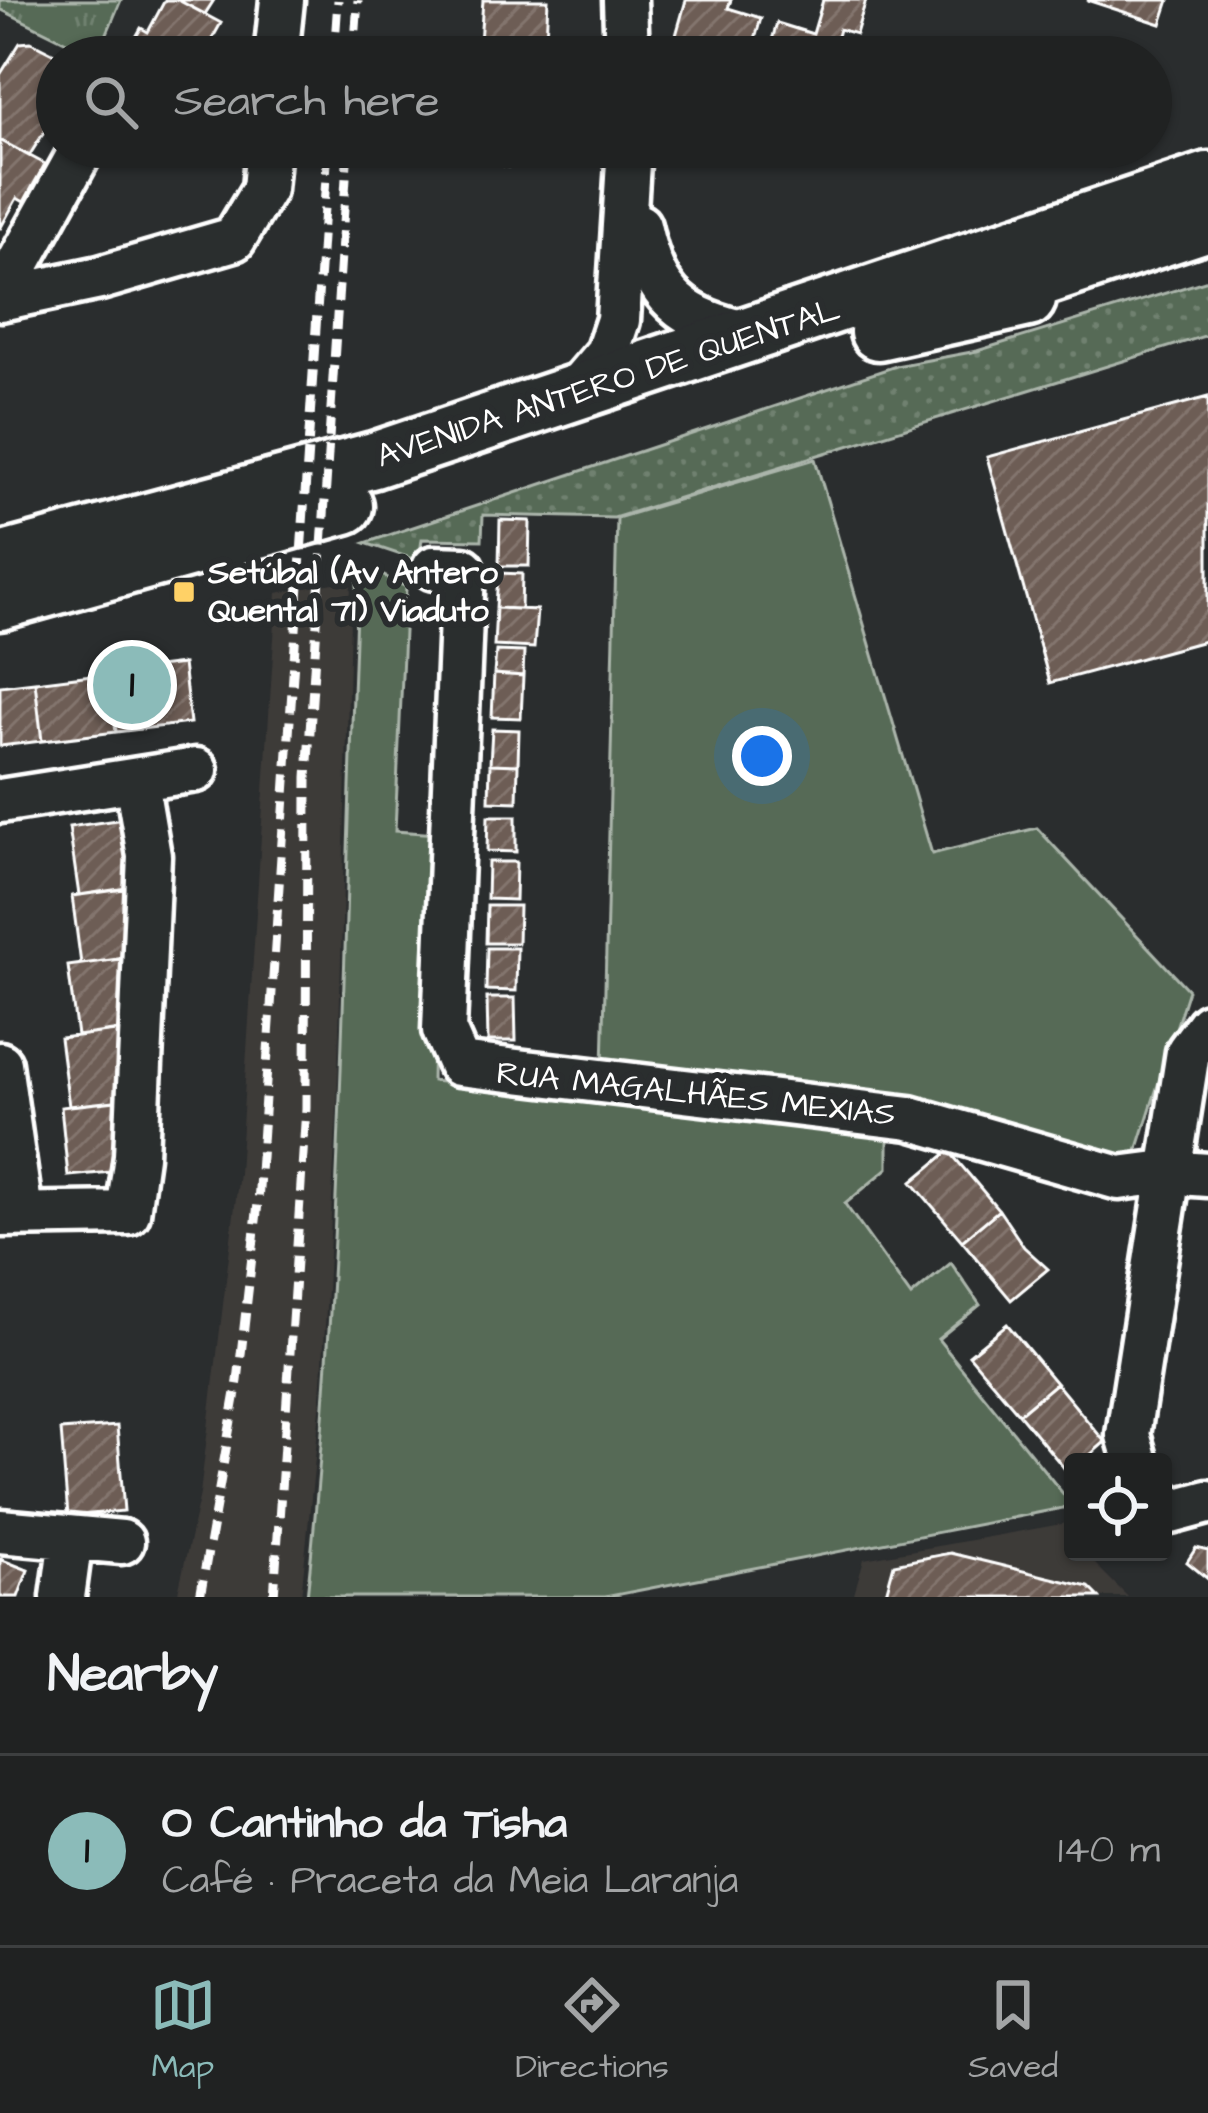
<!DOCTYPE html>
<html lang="en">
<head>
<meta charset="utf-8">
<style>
	:root { --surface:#202222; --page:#282a2a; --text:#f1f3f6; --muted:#a2a4a5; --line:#3d3f40; --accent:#8bbbb9 }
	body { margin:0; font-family:"Architects Daughter",sans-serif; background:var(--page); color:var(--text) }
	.controls { position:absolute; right:36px; bottom:36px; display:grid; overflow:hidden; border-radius:12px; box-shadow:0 3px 9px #0004 }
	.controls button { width:108px; height:108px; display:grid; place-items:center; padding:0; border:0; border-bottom:3px solid var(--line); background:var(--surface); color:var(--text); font:60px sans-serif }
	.you { position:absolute; left:762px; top:756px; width:42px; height:42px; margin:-30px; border:9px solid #fff; border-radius:50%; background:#1a73e8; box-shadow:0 0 0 18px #1a73e833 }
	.badge { display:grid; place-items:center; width:78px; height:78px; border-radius:50%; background:var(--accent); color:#111; font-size:39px; font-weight:700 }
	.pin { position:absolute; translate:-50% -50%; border:6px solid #fff; box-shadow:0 3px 12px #0006 }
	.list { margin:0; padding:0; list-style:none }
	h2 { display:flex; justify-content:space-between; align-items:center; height:156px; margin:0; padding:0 48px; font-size:51px }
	h2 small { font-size:39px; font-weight:400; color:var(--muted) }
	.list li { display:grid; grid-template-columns:78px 1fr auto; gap:36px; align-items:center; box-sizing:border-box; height:192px; padding:0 48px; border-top:3px solid var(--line) }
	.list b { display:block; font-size:45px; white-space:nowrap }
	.list p { margin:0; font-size:39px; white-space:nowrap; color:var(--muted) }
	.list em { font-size:39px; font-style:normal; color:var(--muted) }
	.icon { flex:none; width:66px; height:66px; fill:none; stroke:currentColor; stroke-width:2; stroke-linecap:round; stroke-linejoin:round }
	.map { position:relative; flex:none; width:1208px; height:1597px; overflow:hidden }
	.search { position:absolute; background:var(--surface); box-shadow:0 3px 9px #0004; left:36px; right:36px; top:36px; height:132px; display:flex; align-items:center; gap:30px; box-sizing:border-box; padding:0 42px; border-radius:66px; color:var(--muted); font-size:45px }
	.sheet { height:348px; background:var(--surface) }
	nav { display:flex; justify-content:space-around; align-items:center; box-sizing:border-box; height:168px; border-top:3px solid var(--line); background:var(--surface); font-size:33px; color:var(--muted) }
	nav a { display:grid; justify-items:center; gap:6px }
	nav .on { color:var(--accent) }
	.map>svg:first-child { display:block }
	.built { fill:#3e3b39 }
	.grass { fill:#576b57; stroke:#abb5ab; stroke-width:3 }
	.park { fill:url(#park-tufts); stroke:#abb5ab; stroke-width:3 }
	.garden { fill:url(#garden-dots); stroke:#abb5ab; stroke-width:3 }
	.building { fill:url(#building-hatch); stroke:#fff; stroke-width:3 }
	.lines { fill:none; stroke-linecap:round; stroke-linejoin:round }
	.minor-casing { stroke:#fff; stroke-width:51 }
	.major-casing { stroke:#fff; stroke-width:63 }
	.minor { stroke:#2a2d2e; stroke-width:42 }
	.major { stroke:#2a2d2e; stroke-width:54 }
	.rail { stroke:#fff; stroke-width:9; stroke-dasharray:18 9; stroke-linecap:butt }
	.poi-dot { fill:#ffd166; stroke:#2a2d2e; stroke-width:4.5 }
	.labels { text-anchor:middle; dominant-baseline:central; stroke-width:12; stroke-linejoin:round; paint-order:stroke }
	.street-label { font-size:33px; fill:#fff; stroke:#2a2d2e }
	.poi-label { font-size:33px; font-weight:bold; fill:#fff; stroke:#2a2d2e; text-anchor:start }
</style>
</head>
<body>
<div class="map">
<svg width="1208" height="1597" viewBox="0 0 1208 1597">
	<defs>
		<pattern id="park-tufts" width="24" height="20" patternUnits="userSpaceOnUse" patternTransform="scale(3)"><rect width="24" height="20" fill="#576b57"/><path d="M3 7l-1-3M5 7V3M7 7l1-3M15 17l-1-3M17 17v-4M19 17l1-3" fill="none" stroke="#708170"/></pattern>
		<pattern id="garden-dots" width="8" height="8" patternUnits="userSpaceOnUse" patternTransform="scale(3)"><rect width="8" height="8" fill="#576b57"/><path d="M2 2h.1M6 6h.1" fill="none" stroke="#708170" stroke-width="1.8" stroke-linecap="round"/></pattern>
		<pattern id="building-hatch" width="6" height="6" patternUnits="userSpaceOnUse" patternTransform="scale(3)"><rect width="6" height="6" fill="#6d5d54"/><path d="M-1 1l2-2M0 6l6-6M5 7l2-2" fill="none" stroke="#83756e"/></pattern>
	</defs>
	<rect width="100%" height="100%" fill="#2a2d2e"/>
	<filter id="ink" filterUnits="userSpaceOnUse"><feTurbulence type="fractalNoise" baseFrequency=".00833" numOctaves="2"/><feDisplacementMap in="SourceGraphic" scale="24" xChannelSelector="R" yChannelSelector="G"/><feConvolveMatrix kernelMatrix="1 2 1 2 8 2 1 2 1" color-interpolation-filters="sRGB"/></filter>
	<g filter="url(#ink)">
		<path class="built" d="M 351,580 L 337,1107 L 321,1398 L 301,1597 L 177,1597 L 200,1494 L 239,1173 L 277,593 Z
			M 1073,1522 L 1073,1552 L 1091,1552 L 1093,1562 L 1128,1597 L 853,1597 L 864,1559 Z"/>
		<path class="grass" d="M 815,459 L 932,854 L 1037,828 L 1188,990 L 1137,1151 L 1101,1159 L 603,1068 L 617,518 Z
			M 358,563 L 406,587 L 395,831 L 437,834 L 432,1081 L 888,1131 L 888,1168 L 845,1204 L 911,1296 L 951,1263 L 980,1305 L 938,1339 L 1073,1506 L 605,1597 L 307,1597 C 344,1253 343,908 358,563 Z"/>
		<path class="park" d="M 0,0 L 121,0 L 97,57 L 0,9 Z"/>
		<path class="garden" d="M 1208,280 L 1208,335 L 614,518 L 483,515 L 482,540 L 422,539 L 419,561 L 365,543 L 896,366 L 977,351 Z"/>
		<path class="building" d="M 165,0 L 178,0 L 221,23 L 202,57 L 125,57 L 141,28 L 148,32 Z
			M 178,0 L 214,0 L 205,14 Z
			M 483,0 L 548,0 L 545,57 L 479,57 Z
			M 686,0 L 731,0 L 728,8 L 761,18 L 750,57 L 675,39 Z
			M 823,0 L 866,0 L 856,34 L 839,29 L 836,40 L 852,45 L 849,57 L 767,57 L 777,23 L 813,34 Z
			M 1087,0 L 1169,0 L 1161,24 Z
			M 31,42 L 60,57 L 57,102 L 51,113 L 55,115 L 29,156 L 0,140 L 0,75 L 20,43 Z
			M 0,140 L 45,164 L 24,202 L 17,198 L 0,229 Z
			M 475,147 L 539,147 L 533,161 L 508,167 L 481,160 Z
			M 1208,397 L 1208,640 L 1050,683 L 987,457 Z
			M 500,520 L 530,521 L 529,566 L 499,566 Z
			M 498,573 L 522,574 L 521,609 L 496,608 Z
			M 496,608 L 537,610 L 534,648 L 494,646 Z
			M 496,651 L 524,652 L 523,676 L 494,674 Z
			M 183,664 L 190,723 L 116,732 L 108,673 Z
			M 108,673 L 116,732 L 42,741 L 35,682 Z
			M 494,674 L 523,676 L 521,718 L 492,717 Z
			M 35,682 L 42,741 L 0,746 L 0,686 Z
			M 492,729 L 519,730 L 518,765 L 490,764 Z
			M 490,764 L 518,765 L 517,802 L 489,801 Z
			M 488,816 L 516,816 L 516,852 L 487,851 Z
			M 130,818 L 140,887 L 79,895 L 69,827 Z
			M 488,862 L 516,862 L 515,900 L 487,899 Z
			M 127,888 L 137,957 L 81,964 L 72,896 Z
			M 487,906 L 519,906 L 518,943 L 486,943 Z
			M 487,948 L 517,948 L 516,991 L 486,990 Z
			M 125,958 L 134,1028 L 77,1036 L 68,966 Z
			M 487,998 L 515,998 L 516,1041 L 488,1041 Z
			M 124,1030 L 132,1099 L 69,1106 L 60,1038 Z
			M 116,1101 L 123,1171 L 68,1176 L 61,1107 Z
			M 949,1151 L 999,1210 L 962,1241 L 912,1182 Z
			M 999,1210 L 1024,1247 L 1048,1269 L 1011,1300 L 962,1241 Z
			M 1007,1324 L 1056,1383 L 1019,1414 L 969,1355 Z
			M 1056,1383 L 1105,1442 L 1082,1462 L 1073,1462 L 1069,1474 L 1019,1414 Z
			M 117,1426 L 124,1511 L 68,1516 L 61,1430 Z
			M 1196,1548 L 1208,1551 L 1208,1579 L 1187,1562 Z
			M 950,1553 L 1089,1587 L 1099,1597 L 885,1597 L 894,1564 Z
			M 0,1559 L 28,1570 L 18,1597 L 0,1597 Z"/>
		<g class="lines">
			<g class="minor-casing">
				<path id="minor" d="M 625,0 L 627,57
					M 276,57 L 282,0
					M 639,226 C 655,299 681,319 753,335
					M 0,297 L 83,147
					M 0,299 L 100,278 L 234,239 L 264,189 L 268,147
					M 572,394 L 607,353 L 618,320 L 629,147
					M 434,568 L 463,569 L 444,1030 L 459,1064 L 910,1118 L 1119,1178 L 1165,1172 L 1208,1175
					M 0,801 L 196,770
					M 0,1064 L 21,1213
					M 0,1215 L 128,1213 L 136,1156 L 149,856 L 136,780
					M 1136,1462 L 1128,1435 L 1188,1052 L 1208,1025
					M 1163,1502 L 1171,1512 L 1208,1502
					M 0,1531 L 122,1542
					M 63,1597 L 71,1538"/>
			</g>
			<g class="major-casing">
				<path id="major" d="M 988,296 L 1208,223
					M 878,332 L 1028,299
					M 0,561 L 374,460 L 1208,180
					M 0,602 L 345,506"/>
			</g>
			<use href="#minor" class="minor"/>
			<use href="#major" class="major"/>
			<path class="rail" d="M 334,57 L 338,0
				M 354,57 L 358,0
				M 200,1597 L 238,1381 L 258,1203 L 328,147
				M 274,1597 L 306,1108 L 307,777 L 348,147"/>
		</g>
	</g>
	<rect class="poi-dot" x="172" y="580" width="24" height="24" rx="6"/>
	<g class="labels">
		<g class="street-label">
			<text transform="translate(608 383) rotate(-18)">AVENIDA ANTERO DE QUENTAL</text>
			<text transform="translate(696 1094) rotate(6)">RUA MAGALHÃES MEXIAS</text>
		</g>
		<g class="poi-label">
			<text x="208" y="573">Setúbal (Av Antero<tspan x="208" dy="38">Quental 71) Viaduto</tspan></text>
		</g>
	</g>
</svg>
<div class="controls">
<button><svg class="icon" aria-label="locate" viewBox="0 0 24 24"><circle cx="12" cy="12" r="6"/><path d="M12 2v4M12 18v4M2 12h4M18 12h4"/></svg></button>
</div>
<div class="you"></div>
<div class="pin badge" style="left:132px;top:685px">1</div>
<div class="search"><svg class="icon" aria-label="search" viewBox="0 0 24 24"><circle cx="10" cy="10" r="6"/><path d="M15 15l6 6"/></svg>Search here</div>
</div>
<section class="sheet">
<h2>Nearby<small></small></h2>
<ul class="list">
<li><span class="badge">1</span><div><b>O Cantinho da Tisha</b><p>Café · Praceta da Meia Laranja</p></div><em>140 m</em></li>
</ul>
</section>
<nav>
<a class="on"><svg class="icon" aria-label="map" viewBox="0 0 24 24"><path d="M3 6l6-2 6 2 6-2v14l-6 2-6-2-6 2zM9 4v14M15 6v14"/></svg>Map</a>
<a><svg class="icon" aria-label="directions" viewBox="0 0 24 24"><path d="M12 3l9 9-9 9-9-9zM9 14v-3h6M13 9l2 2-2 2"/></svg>Directions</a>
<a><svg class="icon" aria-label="saved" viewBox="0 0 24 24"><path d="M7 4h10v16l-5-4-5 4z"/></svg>Saved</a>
</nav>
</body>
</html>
